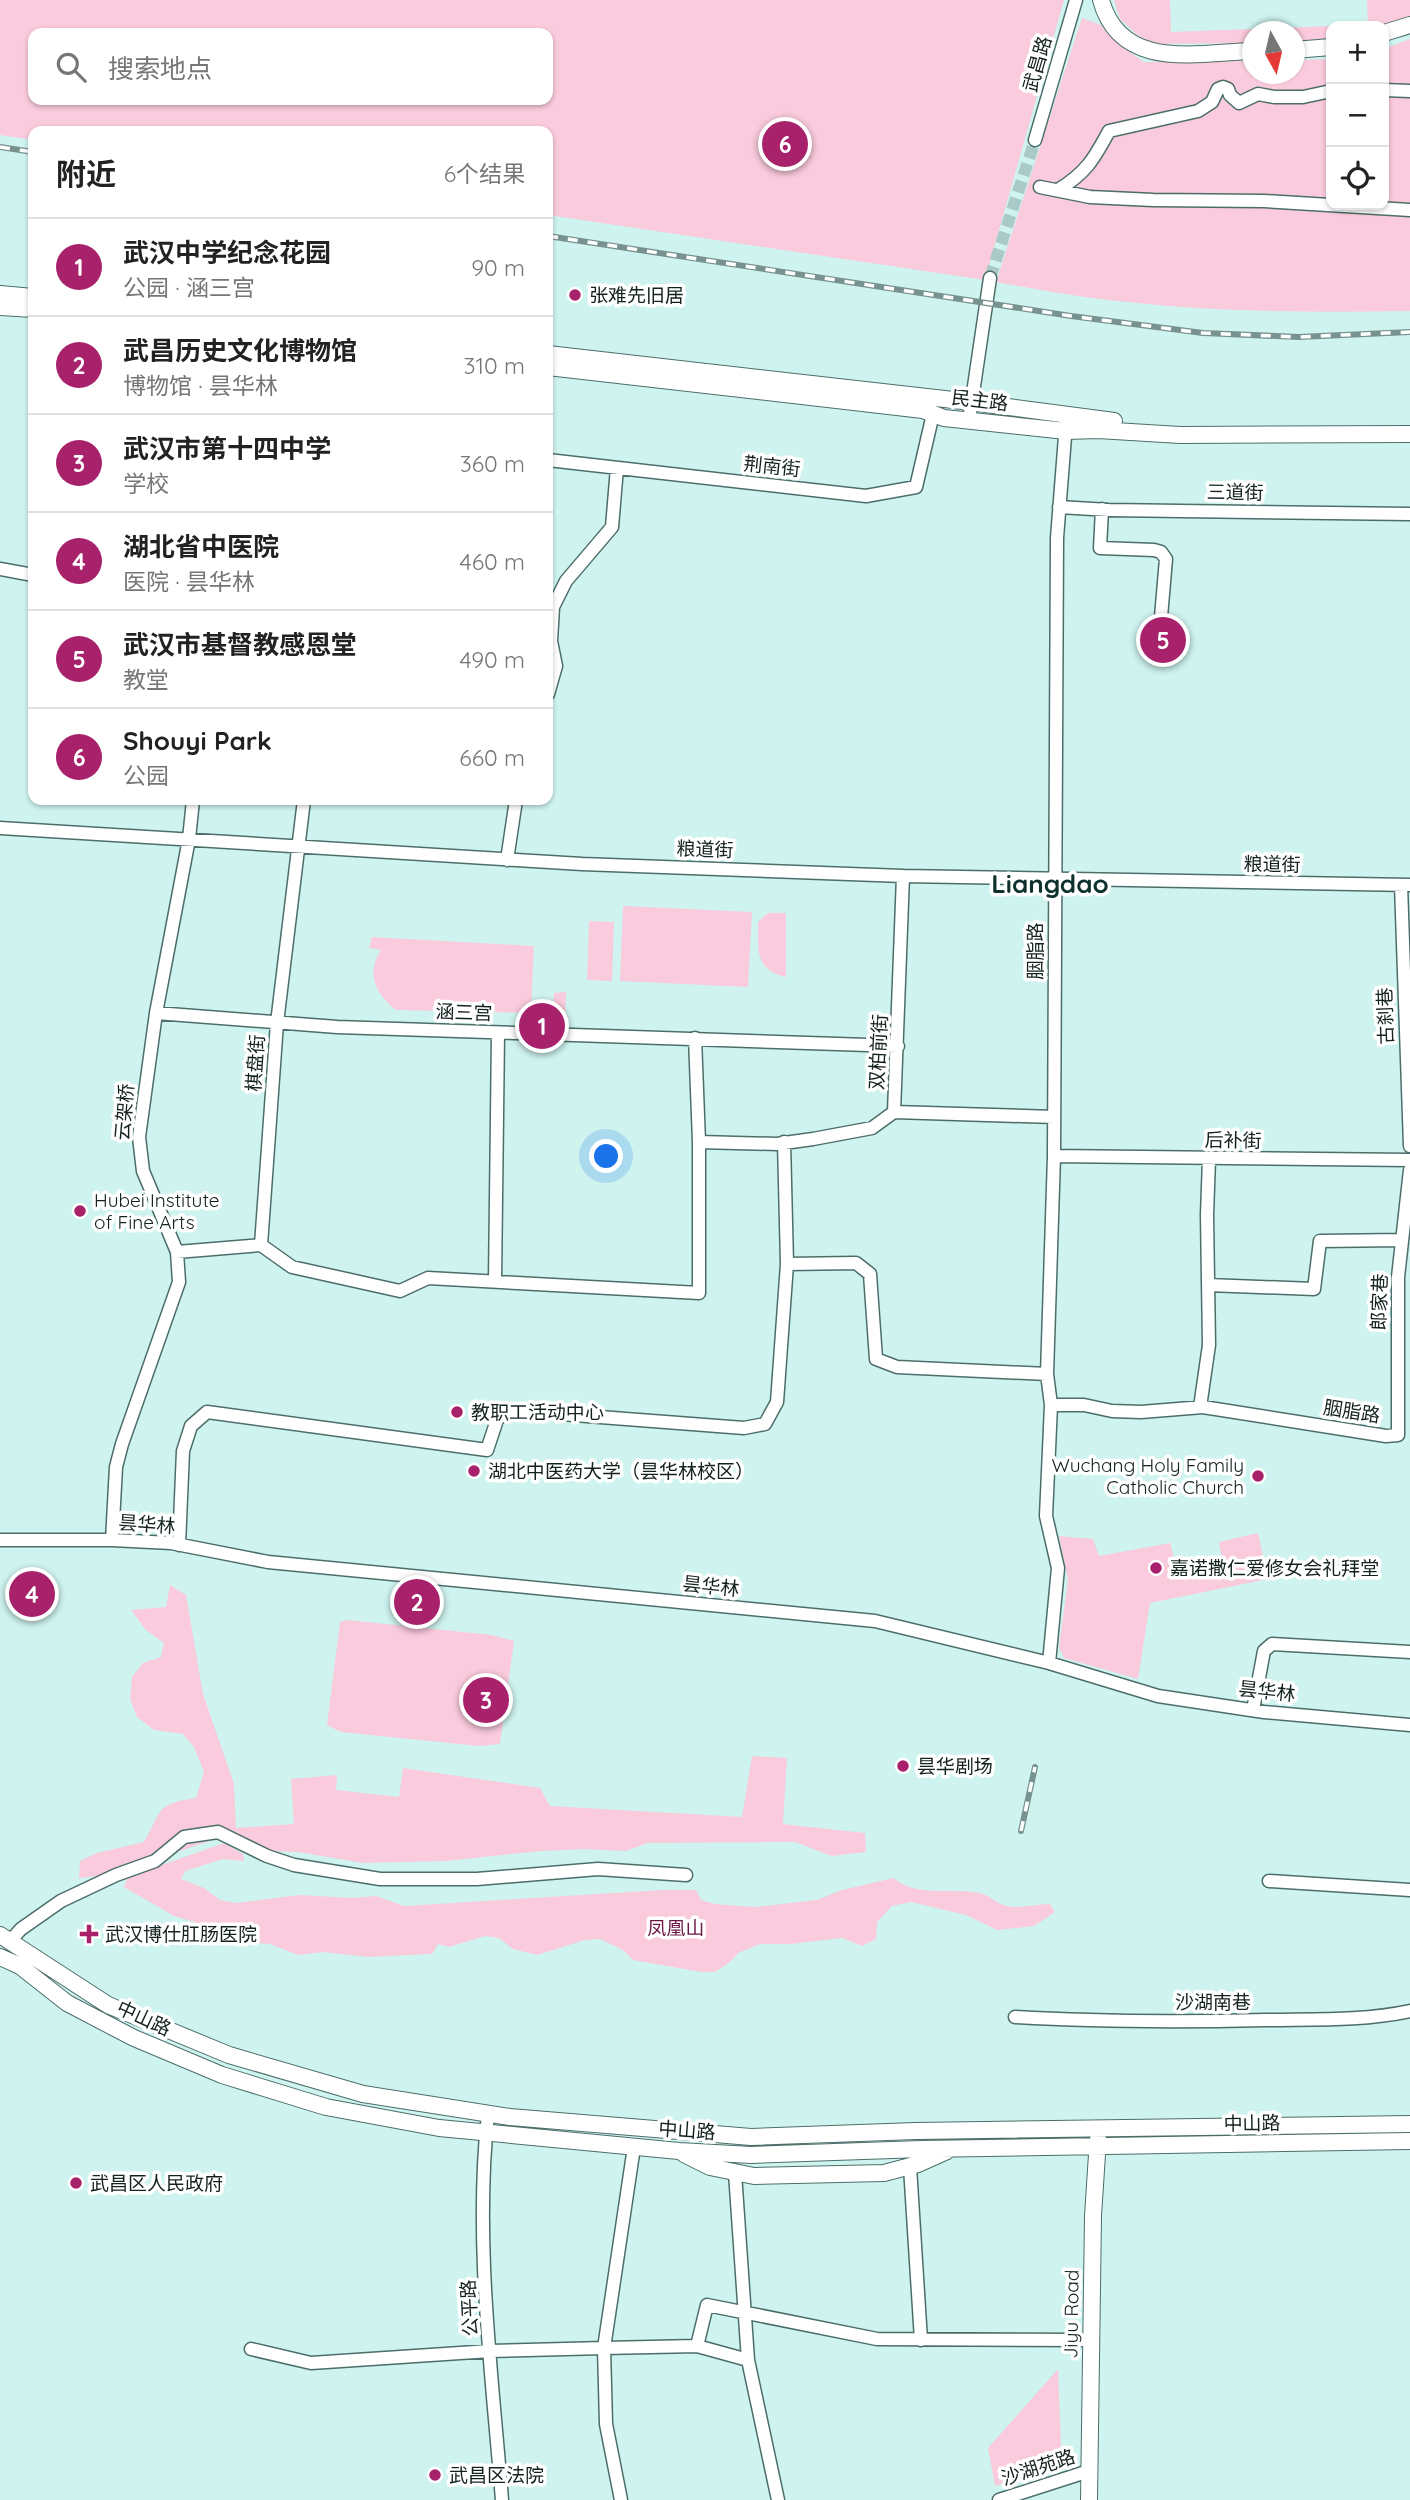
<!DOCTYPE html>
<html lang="zh">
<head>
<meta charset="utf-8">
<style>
	:root { --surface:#fff; --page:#f6f6f6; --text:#222; --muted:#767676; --line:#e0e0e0; --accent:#a7216b }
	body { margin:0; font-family:Quicksand,"Noto Sans SC",sans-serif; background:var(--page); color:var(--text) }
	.controls { position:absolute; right:21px; top:21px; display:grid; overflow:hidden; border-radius:14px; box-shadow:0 2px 5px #0004 }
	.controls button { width:63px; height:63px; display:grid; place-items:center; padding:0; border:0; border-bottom:2px solid var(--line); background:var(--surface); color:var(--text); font:35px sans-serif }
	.compass { position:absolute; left:1242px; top:21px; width:63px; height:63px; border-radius:50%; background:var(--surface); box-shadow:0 2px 5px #0004; rotate:172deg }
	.you { position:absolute; left:607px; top:1157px; width:24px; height:24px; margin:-18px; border:5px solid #fff; border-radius:50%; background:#1a73e8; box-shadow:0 0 0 10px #1a73e833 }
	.badge { display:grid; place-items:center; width:46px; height:46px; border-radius:50%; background:var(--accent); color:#fff; font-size:23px; font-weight:700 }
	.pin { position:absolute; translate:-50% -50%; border:4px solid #fff; box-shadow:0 2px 7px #0006 }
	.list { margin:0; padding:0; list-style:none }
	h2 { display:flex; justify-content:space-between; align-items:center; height:91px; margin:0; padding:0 28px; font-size:30px }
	h2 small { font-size:23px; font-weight:400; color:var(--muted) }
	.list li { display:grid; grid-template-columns:46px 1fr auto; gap:21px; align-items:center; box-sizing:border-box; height:98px; padding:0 28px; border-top:2px solid var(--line) }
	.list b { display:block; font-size:26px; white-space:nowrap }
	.list p { margin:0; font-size:23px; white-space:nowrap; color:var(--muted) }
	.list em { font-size:23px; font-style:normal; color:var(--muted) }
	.icon { flex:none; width:38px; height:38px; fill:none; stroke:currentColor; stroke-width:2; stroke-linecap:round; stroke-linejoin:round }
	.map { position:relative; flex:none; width:1410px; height:2500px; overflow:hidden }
	.search { position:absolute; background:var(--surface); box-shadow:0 2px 5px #0004; left:28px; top:28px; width:525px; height:77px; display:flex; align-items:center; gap:18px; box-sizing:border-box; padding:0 24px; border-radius:14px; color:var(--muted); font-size:26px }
	.panel { position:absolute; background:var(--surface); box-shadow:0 2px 5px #0004; left:28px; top:126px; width:525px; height:679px; border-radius:14px }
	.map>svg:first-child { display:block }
	.green { fill:#facadd; fill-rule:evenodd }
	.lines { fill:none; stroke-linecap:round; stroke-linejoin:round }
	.minor-tunnel { stroke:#a9cac6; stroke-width:12; stroke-dasharray:12 6; stroke-linecap:butt }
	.minor-casing { stroke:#4c6e6a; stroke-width:15 }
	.major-casing { stroke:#4c6e6a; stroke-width:18 }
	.minor { stroke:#fff; stroke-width:12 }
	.major { stroke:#fff; stroke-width:16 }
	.rail-casing { stroke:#78928f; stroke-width:6 }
	.rail { stroke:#fff; stroke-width:3.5; stroke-dasharray:10; stroke-linecap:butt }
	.poi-dot { fill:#a7216b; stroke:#fff; stroke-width:2.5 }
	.labels { text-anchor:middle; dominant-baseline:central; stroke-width:7; stroke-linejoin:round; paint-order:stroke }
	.street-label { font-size:19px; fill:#13211f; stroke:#fff }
	.poi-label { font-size:19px; fill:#13211f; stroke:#fff; text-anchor:start }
	.park-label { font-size:19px; fill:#6b1645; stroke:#fff }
	.district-label { font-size:26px; font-weight:bold; fill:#0f312e; stroke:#fff }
</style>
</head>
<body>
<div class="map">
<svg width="1410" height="2500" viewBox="0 0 1410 2500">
	<rect width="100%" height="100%" fill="#cff4f0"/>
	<path class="green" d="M 0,0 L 1064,0 L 985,280 L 548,215 L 548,131 L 33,131 L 33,140 L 0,135 ZM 33,33 L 548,33 L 548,100 L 33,100 Z
		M 1114,0 L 1170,0 L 1171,32 L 1331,26 L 1331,41 L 1295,42 L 1294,32 L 1252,32 L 1252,43 L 1152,44 L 1136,34 L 1120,19 Z
		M 1367,0 L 1410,0 L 1410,18 L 1384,26 L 1334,26 L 1368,25 Z
		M 1082,18 L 1101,25 L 1117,43 L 1144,62 L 1252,61 L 1252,74 L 1294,74 L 1295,60 L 1331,59 L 1331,205 L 1384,205 L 1384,49 L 1410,39 L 1410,311 C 1312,313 1214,312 1117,301 C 1077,297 1036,289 996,282 Z
		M 623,906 L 752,912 L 748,987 L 620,981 Z
		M 768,913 L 786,913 L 786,977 C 753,969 759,949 758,922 Z
		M 589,921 L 614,922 L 612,981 L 587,980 Z
		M 372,937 L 534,946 L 531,1013 L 396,1010 C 375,994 366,973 381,950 L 369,948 Z
		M 566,992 L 565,1018 L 554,1019 L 555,1034 L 530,1033 L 530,1019 L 553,1019 L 554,993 Z
		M 1258,1533 L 1268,1579 L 1150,1603 L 1138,1679 L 1064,1658 L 1059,1647 L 1068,1580 L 1059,1536 L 1093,1539 L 1099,1556 L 1170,1543 L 1178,1573 L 1223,1565 L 1219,1542 Z
		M 170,1585 L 186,1595 L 203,1694 L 234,1784 L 236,1828 L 294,1824 L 291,1779 L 337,1775 L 336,1790 L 399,1797 L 403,1768 L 540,1788 L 550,1806 L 742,1817 L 752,1756 L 787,1758 L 783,1824 L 865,1833 L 866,1852 L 832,1856 L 795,1842 L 648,1843 L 626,1851 L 585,1849 L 542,1851 L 446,1861 L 363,1863 L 298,1852 L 268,1851 L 218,1838 L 114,1874 L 79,1878 L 80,1861 L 97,1853 L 144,1842 C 163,1810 155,1804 196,1798 L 204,1772 L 194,1747 L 183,1734 L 154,1730 L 137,1717 L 130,1699 L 132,1677 L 143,1663 L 161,1657 L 164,1643 L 146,1630 L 131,1610 L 166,1607 Z
		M 347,1620 L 492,1635 L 514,1641 L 500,1744 L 478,1746 L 341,1732 L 327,1725 L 340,1622 Z
		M 224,1843 L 243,1854 L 244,1861 L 223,1859 L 185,1871 L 181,1879 L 204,1888 L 220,1900 L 237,1903 L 300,1895 L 353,1898 L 376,1896 L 404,1906 L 664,1890 L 696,1890 L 701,1900 L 715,1904 L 755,1907 L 817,1900 L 842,1890 L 894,1878 C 917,1899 955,1886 983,1894 C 991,1897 997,1904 1007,1906 C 1019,1909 1036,1904 1050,1904 L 1055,1912 L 1034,1926 L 997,1930 L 966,1915 L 911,1902 L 892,1906 L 877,1922 L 876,1939 L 862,1946 L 842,1938 L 791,1944 L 760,1944 L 738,1953 L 730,1962 L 715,1972 L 701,1972 L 633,1960 L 623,1950 L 600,1939 L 585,1940 L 537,1955 L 513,1949 L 499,1938 L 485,1936 L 449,1947 L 438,1944 L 432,1954 L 368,1957 L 323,1952 L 298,1955 L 270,1944 L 233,1941 L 208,1935 L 197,1928 L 195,1922 L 174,1916 L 124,1887 L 128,1877 Z
		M 1058,2369 L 1061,2445 C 1056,2474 1019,2478 995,2486 L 988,2448 Z"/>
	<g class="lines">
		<path class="minor-tunnel" d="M 990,278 L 1035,140"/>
		<g class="minor-casing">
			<path id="minor" d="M 1384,90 L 1410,91
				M 1035,140 L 1076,0
				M 1040,187 L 1090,197 L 1153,200 L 1264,201 L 1410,210
				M 1058,190 C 1086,173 1094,159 1109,131 L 1198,111 L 1212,102 L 1218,89 L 1223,87 L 1228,89 L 1230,95 L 1239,103 L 1258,94 L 1274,97 L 1303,97 L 1331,91
				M 969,420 L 990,278
				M 548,460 L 866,496 L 916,487 L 933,414
				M 1059,507 L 1109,510 L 1410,514
				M 1102,509 L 1100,548 L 1154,550 L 1161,552 L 1166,559 L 1161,617
				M 0,569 L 33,575
				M 548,694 L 556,666 L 551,641 L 553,607 L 566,581 L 612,527 L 617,468
				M 0,828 L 582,864 L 903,876 L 1410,885
				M 507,860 L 516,800
				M 1401,885 L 1410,1146
				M 156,1013 L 337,1027 L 898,1046
				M 894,1112 L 903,876
				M 894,1112 L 1054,1117
				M 699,1142 L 777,1144 L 813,1139 L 872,1128 L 894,1112
				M 1054,1156 L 1410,1160
				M 261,1245 L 292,1267 L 400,1291 L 428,1278 L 699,1293 L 699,1142 L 695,1038
				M 177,1252 L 261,1245 L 277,1023 L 304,800
				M 787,1264 L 856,1263 L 870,1274 L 876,1359 L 897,1367 L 1047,1374
				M 495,1282 L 498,1033
				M 1208,1285 L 1314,1289 L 1320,1241 L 1402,1240
				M 1051,1405 L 1084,1405 L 1112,1411 L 1141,1412 L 1203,1407 L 1386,1436 L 1398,1435 L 1398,1277 L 1410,1170
				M 1200,1407 L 1209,1345 L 1207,1215 L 1209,1159
				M 0,1540 L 112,1540 L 171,1543 L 268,1562 L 875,1621 L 1049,1663 L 1158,1696 L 1264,1712 L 1410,1725
				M 112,1540 L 116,1467 L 122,1444 L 179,1282 L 177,1252 L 143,1171 L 139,1137 L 156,1013 L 189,839 L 193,800
				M 179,1545 L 183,1451 L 191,1426 L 207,1412 L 487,1450 L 497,1420 L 507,1410 L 744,1428 L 765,1424 L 777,1402 L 787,1264 L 784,1142
				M 1049,1663 L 1058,1568 L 1046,1516 L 1051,1405 L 1047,1374 L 1054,1156 L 1057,538 L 1066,424
				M 1253,1710 L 1264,1651 L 1272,1644 L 1410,1652
				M 1269,1881 L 1410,1890
				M 11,1940 L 21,1929 L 61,1901 L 116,1875 L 155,1861 L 184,1837 L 218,1832 L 267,1856 L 294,1865 L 380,1879 L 477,1879 L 598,1869 L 686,1875
				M 1015,2017 C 1099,2022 1183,2022 1266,2020 C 1314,2019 1363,2021 1410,2011
				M 488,2114 C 474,2240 492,2374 502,2500
				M 910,2167 L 921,2340
				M 735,2173 L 748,2360
				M 697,2346 L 748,2360 L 778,2500
				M 251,2349 L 311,2363 L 490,2351 L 604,2348 L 634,2147
				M 621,2500 L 606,2424 L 604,2348 L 697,2346 L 707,2305 L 877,2339 L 1092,2340
				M 999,2500 L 1089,2471"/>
		</g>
		<g class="major-casing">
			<path id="major" d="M 1101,0 C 1120,71 1196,53 1252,51
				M 1384,33 L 1410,25
				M 1294,50 L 1331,47
				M 0,294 L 33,297
				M 0,307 L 33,309
				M 548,354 L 971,402 L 1114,421
				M 548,367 L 923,410 L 944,418 L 1066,431 L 1098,430 L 1180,435 L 1410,434
				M 0,1935 L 108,2005 L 229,2055 L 363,2094 L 510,2117 L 751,2137 L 915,2131 L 1410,2124
				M 0,1957 L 20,1966 L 67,2003 L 134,2038 L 222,2075 L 326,2107 L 439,2128 L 679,2151 L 751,2155 L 922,2149 L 1410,2141
				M 684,2154 L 710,2167 L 754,2176 L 884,2173 L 918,2164 L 947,2151
				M 1089,2500 L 1093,2216 L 1098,2139"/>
		</g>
		<use href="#minor" class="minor"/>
		<use href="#major" class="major"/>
		<g class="rail-casing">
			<path id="rail" d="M 0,147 L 33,152
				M 548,236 L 1071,316 L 1203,333 L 1299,337 L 1410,332
				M 1021,1831 L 1035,1767"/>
		</g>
		<use href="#rail" class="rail"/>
	</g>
	<g class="poi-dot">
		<circle cx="575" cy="295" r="7"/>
		<circle cx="80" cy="1211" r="7"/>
		<circle cx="457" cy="1412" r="7"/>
		<circle cx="474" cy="1471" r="7"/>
		<circle cx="1258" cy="1476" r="7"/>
		<circle cx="1156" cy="1568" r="7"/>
		<circle cx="903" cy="1766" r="7"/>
		<path d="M85.5 1923.5h7v7h7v7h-7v7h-7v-7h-7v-7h7z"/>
		<circle cx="76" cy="2183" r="7"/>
		<circle cx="435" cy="2475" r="7"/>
	</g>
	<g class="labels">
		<g class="street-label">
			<text transform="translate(1037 64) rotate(-74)">武昌路</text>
			<text transform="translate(980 400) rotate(7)">民主路</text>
			<text transform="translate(772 466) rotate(6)">荆南街</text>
			<text transform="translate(1235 492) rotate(1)">三道街</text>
			<text transform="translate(705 849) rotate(2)">粮道街</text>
			<text transform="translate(1272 864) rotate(1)">粮道街</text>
			<text transform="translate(1035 951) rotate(-90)">胭脂路</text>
			<text transform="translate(464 1012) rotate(2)">涵三宫</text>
			<text transform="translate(1385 1016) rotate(-92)">古刹巷</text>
			<text transform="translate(878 1052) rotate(-87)">双柏前街</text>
			<text transform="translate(255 1063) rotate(-86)">棋盘街</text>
			<text transform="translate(124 1112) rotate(-85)">云架桥</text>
			<text transform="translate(1233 1140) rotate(1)">后补街</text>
			<text transform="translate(1379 1302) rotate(-88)">郎家巷</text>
			<text transform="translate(1352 1411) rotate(9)">胭脂路</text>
			<text transform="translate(147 1524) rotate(4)">昙华林</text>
			<text transform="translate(711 1586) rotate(6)">昙华林</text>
			<text transform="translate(1267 1691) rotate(6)">昙华林</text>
			<text x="1213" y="2002">沙湖南巷</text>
			<text transform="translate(144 2018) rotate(25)">中山路</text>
			<text transform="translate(1252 2123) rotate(-1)">中山路</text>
			<text transform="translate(687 2130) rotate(4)">中山路</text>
			<text transform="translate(469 2308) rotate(-93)">公平路</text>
			<text transform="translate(1071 2314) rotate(-89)">Jiyu Road</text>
			<text transform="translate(1038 2467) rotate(-18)">沙湖苑路</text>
		</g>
		<g class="poi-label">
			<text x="589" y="295">张难先旧居</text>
			<text x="94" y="1200">Hubei Institute<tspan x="94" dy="22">of Fine Arts</tspan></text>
			<text x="471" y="1412">教职工活动中心</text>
			<text x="1244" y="1465" text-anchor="end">Wuchang Holy Family<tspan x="1244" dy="22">Catholic Church</tspan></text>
			<text x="488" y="1471">湖北中医药大学（昙华林校区）</text>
			<text x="1170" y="1568">嘉诺撒仁爱修女会礼拜堂</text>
			<text x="917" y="1766">昙华剧场</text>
			<text x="105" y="1934">武汉博仕肛肠医院</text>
			<text x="90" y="2183">武昌区人民政府</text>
			<text x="449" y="2475">武昌区法院</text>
		</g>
		<g class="park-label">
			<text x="676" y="1928">凤凰山</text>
		</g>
		<g class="district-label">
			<text x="1050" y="883">Liangdao</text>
		</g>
	</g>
</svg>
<div class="controls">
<button>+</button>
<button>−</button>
<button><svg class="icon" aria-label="locate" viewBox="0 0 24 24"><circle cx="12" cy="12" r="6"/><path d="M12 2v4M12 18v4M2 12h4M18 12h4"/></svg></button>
</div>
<svg class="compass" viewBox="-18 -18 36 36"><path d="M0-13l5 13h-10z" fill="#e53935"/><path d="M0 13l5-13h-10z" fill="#767676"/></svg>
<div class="you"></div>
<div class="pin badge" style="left:542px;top:1026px">1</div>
<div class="pin badge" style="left:417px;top:1602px">2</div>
<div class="pin badge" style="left:486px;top:1700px">3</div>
<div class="pin badge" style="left:32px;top:1594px">4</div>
<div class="pin badge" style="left:1163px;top:640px">5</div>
<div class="pin badge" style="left:785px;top:144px">6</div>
<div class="search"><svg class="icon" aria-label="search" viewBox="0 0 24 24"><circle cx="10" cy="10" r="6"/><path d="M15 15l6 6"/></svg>搜索地点</div>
<section class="panel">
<h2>附近<small>6个结果</small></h2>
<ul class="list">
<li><span class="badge">1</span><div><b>武汉中学纪念花园</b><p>公园 · 涵三宫</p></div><em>90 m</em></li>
<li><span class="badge">2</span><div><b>武昌历史文化博物馆</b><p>博物馆 · 昙华林</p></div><em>310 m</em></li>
<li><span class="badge">3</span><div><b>武汉市第十四中学</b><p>学校</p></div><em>360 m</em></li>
<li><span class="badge">4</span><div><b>湖北省中医院</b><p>医院 · 昙华林</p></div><em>460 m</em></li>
<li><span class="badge">5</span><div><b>武汉市基督教感恩堂</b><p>教堂</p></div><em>490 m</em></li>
<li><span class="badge">6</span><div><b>Shouyi Park</b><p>公园</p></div><em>660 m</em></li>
</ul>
</section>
</div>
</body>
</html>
